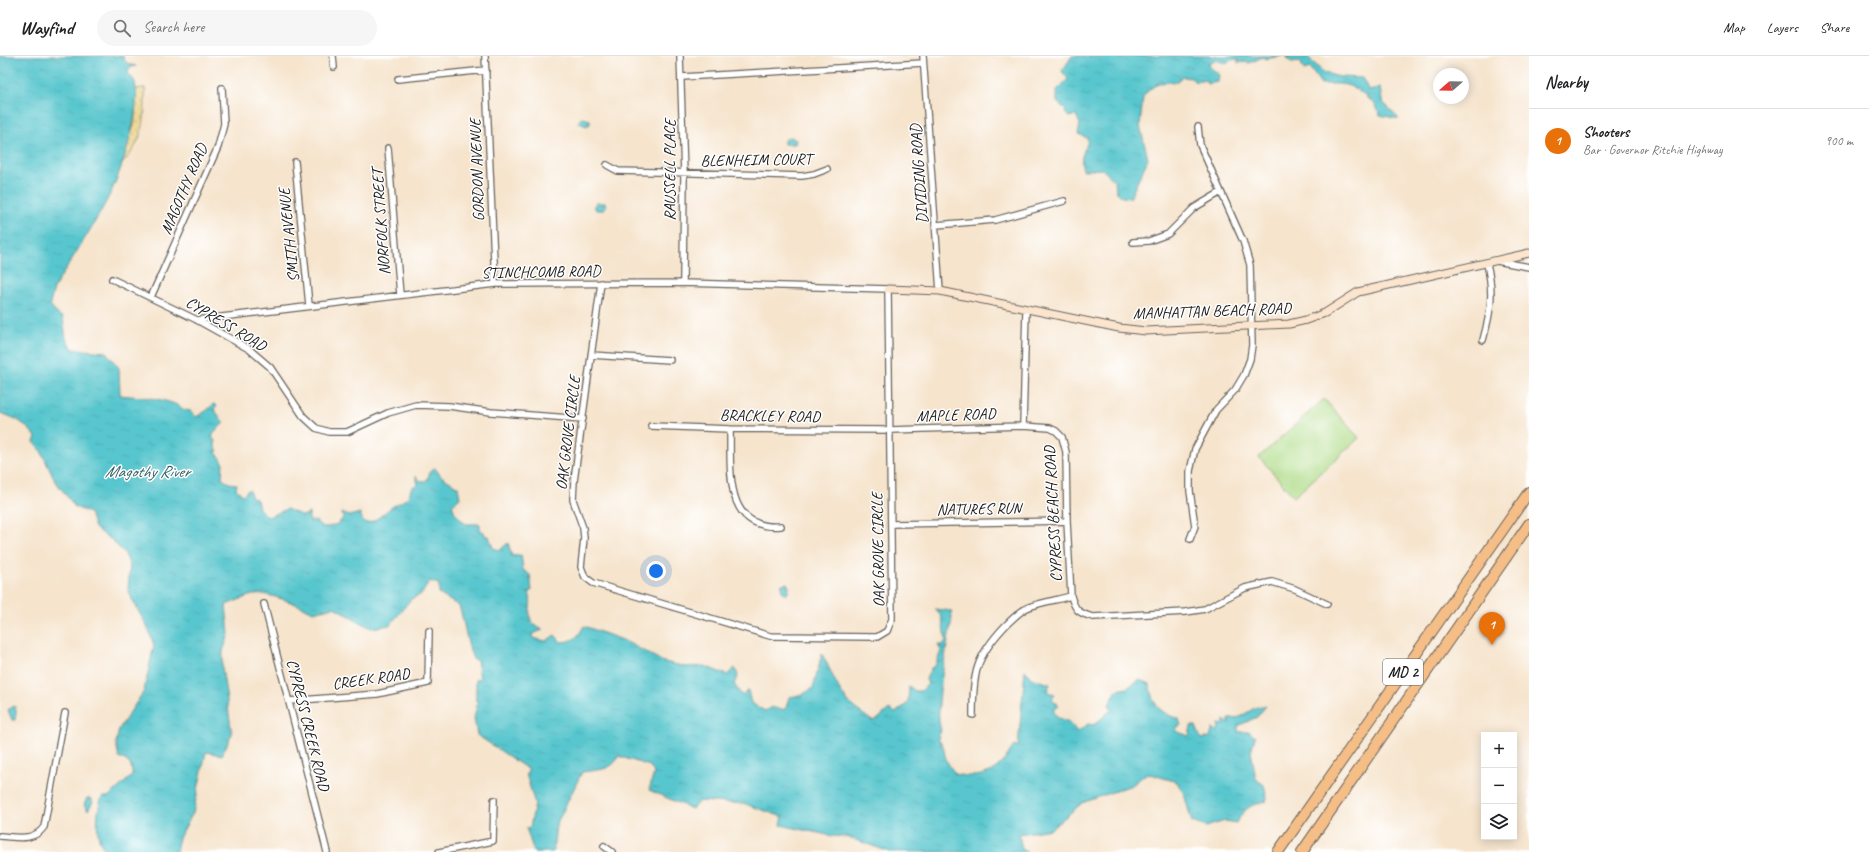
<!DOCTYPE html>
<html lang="en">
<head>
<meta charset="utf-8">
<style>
	:root { --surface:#fff; --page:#f6f6f6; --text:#202124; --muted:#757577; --line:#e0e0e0; --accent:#2563eb }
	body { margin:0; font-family:Caveat,sans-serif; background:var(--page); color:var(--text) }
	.controls { position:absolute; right:12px; bottom:12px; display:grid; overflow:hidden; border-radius:0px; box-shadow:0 2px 10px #0003 }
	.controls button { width:36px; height:36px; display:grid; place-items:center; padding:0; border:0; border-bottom:1px solid var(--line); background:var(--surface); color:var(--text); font:20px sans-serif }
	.compass { position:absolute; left:1433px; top:12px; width:36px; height:36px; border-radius:50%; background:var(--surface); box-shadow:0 2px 10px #0003; rotate:250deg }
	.you { position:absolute; left:656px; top:515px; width:14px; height:14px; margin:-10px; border:3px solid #fff; border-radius:50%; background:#1a73e8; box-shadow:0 0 0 6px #1a73e833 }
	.badge { display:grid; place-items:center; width:26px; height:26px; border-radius:50%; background:var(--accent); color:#fff; font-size:13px; font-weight:700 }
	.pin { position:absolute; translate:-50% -33px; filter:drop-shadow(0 1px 2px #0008) }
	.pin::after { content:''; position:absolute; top:21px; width:14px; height:12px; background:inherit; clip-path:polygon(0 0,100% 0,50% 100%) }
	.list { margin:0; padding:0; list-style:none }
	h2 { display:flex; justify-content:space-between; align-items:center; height:52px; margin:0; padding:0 16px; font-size:17px }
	h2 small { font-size:13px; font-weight:400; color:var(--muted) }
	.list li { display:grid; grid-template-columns:26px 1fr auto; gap:12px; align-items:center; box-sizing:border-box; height:64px; padding:0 16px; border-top:1px solid var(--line) }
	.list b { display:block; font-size:15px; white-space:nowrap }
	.list p { margin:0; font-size:13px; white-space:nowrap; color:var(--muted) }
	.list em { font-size:13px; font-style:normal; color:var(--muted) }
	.icon { flex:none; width:22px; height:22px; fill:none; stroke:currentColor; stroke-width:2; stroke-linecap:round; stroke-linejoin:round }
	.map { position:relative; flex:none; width:1529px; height:796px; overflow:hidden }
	header { display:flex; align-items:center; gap:24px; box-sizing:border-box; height:56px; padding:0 20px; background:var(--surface); border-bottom:1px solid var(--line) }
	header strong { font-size:19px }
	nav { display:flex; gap:22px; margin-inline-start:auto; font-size:14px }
	.search { width:280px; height:36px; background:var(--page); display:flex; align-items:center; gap:10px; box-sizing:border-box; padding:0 14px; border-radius:22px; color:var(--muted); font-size:15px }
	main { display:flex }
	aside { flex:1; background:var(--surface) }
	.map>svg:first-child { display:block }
	.sand { fill:url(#sand-dots); stroke:#857b5d }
	.park { fill:#afdb87; stroke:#667c52 }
	.water { fill:url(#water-ripples); stroke:#3a7175 }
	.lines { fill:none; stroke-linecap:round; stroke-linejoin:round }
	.street-casing { stroke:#68625a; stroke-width:8 }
	.secondary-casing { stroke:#68625a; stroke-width:9 }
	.highway-casing { stroke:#68625a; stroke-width:12 }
	.street { stroke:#fff; stroke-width:5.5 }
	.secondary { stroke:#fbe5cf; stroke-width:7 }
	.highway { stroke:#f6be87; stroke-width:10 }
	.labels { text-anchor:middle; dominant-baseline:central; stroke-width:3; stroke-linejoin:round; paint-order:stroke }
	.shield { fill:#fff; stroke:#606060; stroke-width:1 }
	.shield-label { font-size:15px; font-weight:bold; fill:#1c1c1c }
	.street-label { font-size:16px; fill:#1c1c1c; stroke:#fff }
	.water-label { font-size:17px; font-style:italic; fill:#346063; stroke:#fff }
</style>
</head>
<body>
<header>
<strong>Wayfind</strong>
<div class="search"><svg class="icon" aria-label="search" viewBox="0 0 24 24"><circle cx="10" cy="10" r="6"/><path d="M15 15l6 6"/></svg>Search here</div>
<nav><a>Map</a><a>Layers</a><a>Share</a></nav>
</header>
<main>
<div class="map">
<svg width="1529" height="796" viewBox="0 0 1529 796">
	<defs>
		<pattern id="sand-dots" width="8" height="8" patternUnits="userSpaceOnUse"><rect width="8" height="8" fill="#eeda9e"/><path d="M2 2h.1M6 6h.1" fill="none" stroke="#ccba88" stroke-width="1.8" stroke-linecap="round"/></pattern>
		<pattern id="water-ripples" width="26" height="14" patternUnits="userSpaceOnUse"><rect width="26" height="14" fill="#59c6ce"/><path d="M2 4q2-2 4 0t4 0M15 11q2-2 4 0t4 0" fill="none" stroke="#4daab0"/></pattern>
	</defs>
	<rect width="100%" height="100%" fill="#fff"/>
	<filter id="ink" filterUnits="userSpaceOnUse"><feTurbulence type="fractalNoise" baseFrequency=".025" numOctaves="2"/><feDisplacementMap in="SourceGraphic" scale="8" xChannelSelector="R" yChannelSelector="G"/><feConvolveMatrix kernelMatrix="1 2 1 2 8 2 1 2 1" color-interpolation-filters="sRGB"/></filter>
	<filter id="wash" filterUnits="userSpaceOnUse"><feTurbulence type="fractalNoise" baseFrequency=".012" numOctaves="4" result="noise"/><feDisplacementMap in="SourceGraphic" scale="16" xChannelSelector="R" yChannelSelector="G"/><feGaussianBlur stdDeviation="0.9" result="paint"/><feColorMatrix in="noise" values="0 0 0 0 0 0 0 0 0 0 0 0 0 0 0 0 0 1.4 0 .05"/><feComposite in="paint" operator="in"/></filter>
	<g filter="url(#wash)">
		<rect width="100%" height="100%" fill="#f6e4cc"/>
		<path class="sand" d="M 145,32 C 145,66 145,83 121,109 L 135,66 L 135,33 Z"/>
		<path class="park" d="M 1324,343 L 1359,382 L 1294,441 L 1259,401 Z"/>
		<path class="water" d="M 0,0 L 123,0 C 124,7 130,9 136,10 L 129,12 L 128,17 C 130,20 134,23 135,27 C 142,53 121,118 108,142 C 92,173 72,202 54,232 L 50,248 L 55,256 L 63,262 L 66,283 L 73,293 L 106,296 L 119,312 L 120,339 C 137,341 173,342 184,354 L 191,355 L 196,361 L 206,355 L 213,348 L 217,350 L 214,353 L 224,367 L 214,376 L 212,381 L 215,385 L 215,390 L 218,395 L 215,395 L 223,406 L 222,423 L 229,427 L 237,428 L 236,433 L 243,439 L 249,433 L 251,440 L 257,444 L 259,453 L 268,461 L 287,453 L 303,460 L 309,457 L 309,465 L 316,465 L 322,471 C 331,471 337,470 343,462 L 342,457 L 349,460 L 360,457 L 363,466 L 368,467 C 377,464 382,459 389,453 C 398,446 410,445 411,432 L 418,428 L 416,420 L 420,425 L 423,426 L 427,424 L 431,414 L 435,412 L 441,420 L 458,431 L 460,442 L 452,449 L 455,457 L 465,468 L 480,468 L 480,474 L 484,476 L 485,480 L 489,480 L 493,492 L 500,494 L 508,487 L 512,500 L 521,499 L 523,514 L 530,519 L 532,535 L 529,537 C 535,551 520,563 543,574 L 532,578 L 533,582 L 546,585 L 555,579 L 561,586 C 575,585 577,582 584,570 L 623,584 L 664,606 L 687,611 L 704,610 L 727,619 L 735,612 L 738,619 L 734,628 L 742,640 L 748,634 L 751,647 L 765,655 L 771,651 L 782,654 L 786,652 L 789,641 L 802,639 L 813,632 L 822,598 C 832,616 838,637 854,652 C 860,656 866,660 872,665 L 877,664 L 889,653 L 895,657 L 908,647 L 909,630 L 915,635 L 921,635 L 928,628 L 926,623 L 931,612 L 935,610 L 941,595 L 938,589 L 943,589 L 946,584 L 941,560 L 935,553 L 951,555 L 952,562 C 948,587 933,654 941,674 L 938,683 L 943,690 L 946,704 L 955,718 C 984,725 1001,714 1014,689 L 1018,691 L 1025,614 L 1031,622 L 1050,628 L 1047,636 L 1055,638 L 1052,644 L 1059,650 L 1053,654 L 1058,662 C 1068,664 1071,667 1077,676 L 1088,668 L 1094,669 L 1112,653 L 1109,649 L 1117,634 L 1127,632 L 1139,624 L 1150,628 C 1151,648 1160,657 1179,663 L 1181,669 L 1176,672 L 1178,676 L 1189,680 L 1191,670 L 1196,670 L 1201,683 L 1210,681 L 1213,672 L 1218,676 L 1219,668 L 1224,669 L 1224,664 L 1229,668 L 1229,663 C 1244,664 1252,648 1266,650 L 1257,661 L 1238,670 L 1238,676 L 1250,676 L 1255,681 L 1251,695 L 1256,723 L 1264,729 L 1267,741 L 1266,746 C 1250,748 1244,753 1236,767 L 1225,765 L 1206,771 L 1192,766 L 1184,738 L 1177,726 L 1147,717 L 1132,729 L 1082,747 L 1051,773 L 1019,778 L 1022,793 L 1027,796 L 890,796 L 847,781 L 832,780 L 781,769 L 783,761 L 745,748 L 699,745 L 692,753 L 649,734 L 654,717 L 650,710 L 618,700 C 614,715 595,714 582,716 L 556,769 L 553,796 L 534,796 L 526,772 L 530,771 L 535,748 L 526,718 L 529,714 L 477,679 L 474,662 L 478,646 L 476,645 L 476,624 L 480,622 L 477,604 L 473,603 C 466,586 465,567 459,550 L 439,538 L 439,528 L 429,525 L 422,538 L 411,543 L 390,569 L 371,572 L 334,551 L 313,556 C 303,550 269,537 259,538 C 248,539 237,545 226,549 L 229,578 L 223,595 L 222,611 L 232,678 L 222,699 L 206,696 L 193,757 L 179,782 L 176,796 L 112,796 C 109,795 106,794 104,792 C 94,783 97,751 102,741 L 108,741 L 132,720 C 133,710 129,704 119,702 L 116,687 L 119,673 L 144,635 L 154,589 L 147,570 L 133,546 L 128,533 L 130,510 L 125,498 L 113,485 L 95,472 L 90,457 L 75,451 L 70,444 L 55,425 L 41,395 L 34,386 L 36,381 C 24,367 19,363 0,357 Z
			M 1072,0 L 1282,0 L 1265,3 L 1263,1 L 1249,7 L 1245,6 L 1238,7 L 1238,3 L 1231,4 L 1226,7 L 1215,4 L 1208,7 L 1211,12 L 1219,18 L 1218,26 L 1207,28 L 1206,24 L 1195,26 L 1192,22 L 1182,21 L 1178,26 L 1158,27 L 1148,35 L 1143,41 L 1140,70 L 1148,103 L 1130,142 L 1122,141 L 1116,135 L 1115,125 L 1102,113 L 1083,114 C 1082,110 1081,105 1082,101 C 1083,91 1096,83 1078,78 L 1080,68 L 1076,59 L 1069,61 L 1065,57 L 1066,54 L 1057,46 L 1057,34 L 1068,23 L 1062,15 Z
			M 1286,0 L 1307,0 L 1324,17 L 1340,21 L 1362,22 L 1369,35 L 1380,32 L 1382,45 L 1399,63 L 1380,59 C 1376,48 1374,47 1365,40 C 1348,26 1343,28 1321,28 L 1310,12 L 1304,14 L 1300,5 L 1291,6 Z
			M 583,62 L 590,64 L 590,68 L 587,70 L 579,67 L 580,63 Z
			M 790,81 L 796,84 L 795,88 L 784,88 L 784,84 Z
			M 596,147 L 605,147 L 606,151 L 604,154 L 596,154 L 594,150 Z
			M 787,527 L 789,531 L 788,537 L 785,539 L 782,535 L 782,528 Z
			M 14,650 C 18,654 15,659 15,664 L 12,664 L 8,654 Z
			M 87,742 L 90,742 L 93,746 L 88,754 L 84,749 Z"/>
	</g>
	<g filter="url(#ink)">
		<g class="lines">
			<g class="street-casing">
				<path id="street" d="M 333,0 L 334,11
					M 485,0 L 495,228
					M 680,0 L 684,118 L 683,227
					M 923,0 L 940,235
					M 682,21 L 923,7
					M 398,23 L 486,14
					M 388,92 L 400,239
					M 295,106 L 309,249
					M 607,109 L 618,115 L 802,120 L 814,118 L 827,113
					M 936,169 L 995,164 L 1064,145
					M 1133,186 L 1149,185 L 1168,178 L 1194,152 L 1221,136
					M 1497,205 L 1529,211
					M 112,223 L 197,264 L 249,293 L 270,311 L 303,360 L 316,372 L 329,376 L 347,376 L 388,357 L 416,349 L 449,350 L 491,356 L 583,363
					M 151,241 L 218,91 L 224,68 L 222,32
					M 1026,254 L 1023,370 L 1050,372 L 1056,375 L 1062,381 L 1066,396 L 1067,465 L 1071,540 C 1075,554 1078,557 1093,561 L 1186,556 L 1205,553 L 1245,532 L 1272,526 L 1295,533 L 1327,548
					M 197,264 L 495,228 L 683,227 L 888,233 L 892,563 L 887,575 L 877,581 L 770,580 L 593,527 L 585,521 L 581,511 L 584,482 L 583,472 L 573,444 L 574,425 L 601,227
					M 1483,284 C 1491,255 1494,237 1487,208
					M 591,299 L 670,304
					M 651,370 L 730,373 L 890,374 L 1023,370
					M 730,373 C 731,413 723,475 781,470
					M 891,468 L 1067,465
					M 1190,483 L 1195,470 L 1190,435 L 1190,415 L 1195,393 L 1216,354 L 1235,334 L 1244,319 L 1250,303 L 1252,289 L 1250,209 L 1243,185 L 1200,89 L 1198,71
					M 264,548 L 327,796
					M 289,645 L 377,638 L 428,627 L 429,575
					M 973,659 C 973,617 975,602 1005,570 C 1011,564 1021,554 1029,551 C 1042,546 1057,544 1071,540
					M 0,780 C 16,781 33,786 44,771 L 65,657
					M 604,790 L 612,796
					M 439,796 L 493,785 L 494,744"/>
			</g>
			<g class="secondary-casing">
				<path id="secondary" d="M 888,233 L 940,235 L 1119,272 L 1146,275 L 1289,268 L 1306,264 L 1325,257 L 1358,236 L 1529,197"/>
			</g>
			<g class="highway-casing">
				<path id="highway" d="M 1278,796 L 1529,436
					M 1302,796 L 1529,468"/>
			</g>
			<use href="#street" class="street"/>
			<use href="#secondary" class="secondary"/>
			<use href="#highway" class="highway"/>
		</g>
	</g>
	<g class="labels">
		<rect class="shield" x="1383" y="603" width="40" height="26" rx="3"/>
		<g class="shield-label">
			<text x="1403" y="616">MD 2</text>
		</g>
		<g class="street-label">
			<text transform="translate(756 104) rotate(-1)">BLENHEIM COURT</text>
			<text transform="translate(477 114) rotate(-92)">GORDON AVENUE</text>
			<text transform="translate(670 114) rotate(-90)">RAUSSELL PLACE</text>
			<text transform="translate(919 118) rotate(-94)">DIVIDING ROAD</text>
			<text transform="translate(184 133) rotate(-67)">MAGOTHY ROAD</text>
			<text transform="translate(381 166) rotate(-94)">NORFOLK STREET</text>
			<text transform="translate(289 179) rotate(-96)">SMITH AVENUE</text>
			<text transform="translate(541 216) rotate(-1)">STINCHCOMB ROAD</text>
			<text transform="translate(1212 255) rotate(-2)">MANHATTAN BEACH ROAD</text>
			<text transform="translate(226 268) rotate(31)">CYPRESS ROAD</text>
			<text transform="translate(956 359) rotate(-2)">MAPLE ROAD</text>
			<text transform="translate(770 360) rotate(1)">BRACKLEY ROAD</text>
			<text transform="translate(568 377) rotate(-83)">OAK GROVE CIRCLE</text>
			<text transform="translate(979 453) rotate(-1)">NATURES RUN</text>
			<text transform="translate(1053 458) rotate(-93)">CYPRESS BEACH ROAD</text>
			<text transform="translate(878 494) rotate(-91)">OAK GROVE CIRCLE</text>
			<text transform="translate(371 623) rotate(-8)">CREEK ROAD</text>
			<text transform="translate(308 669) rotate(76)">CYPRESS CREEK ROAD</text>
		</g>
		<g class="water-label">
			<text x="147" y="415">Magothy River</text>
		</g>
	</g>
</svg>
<div class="controls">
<button>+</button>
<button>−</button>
<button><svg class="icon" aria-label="layers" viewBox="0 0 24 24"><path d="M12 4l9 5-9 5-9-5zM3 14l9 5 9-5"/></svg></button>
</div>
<svg class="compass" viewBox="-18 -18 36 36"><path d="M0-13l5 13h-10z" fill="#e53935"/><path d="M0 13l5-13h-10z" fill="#757577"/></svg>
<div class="you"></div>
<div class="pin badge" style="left:1492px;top:589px;background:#e8710a">1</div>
</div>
<aside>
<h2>Nearby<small></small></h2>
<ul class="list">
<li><span class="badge" style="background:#e8710a">1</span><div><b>Shooters</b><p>Bar · Governor Ritchie Highway</p></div><em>900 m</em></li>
</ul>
</aside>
</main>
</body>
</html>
